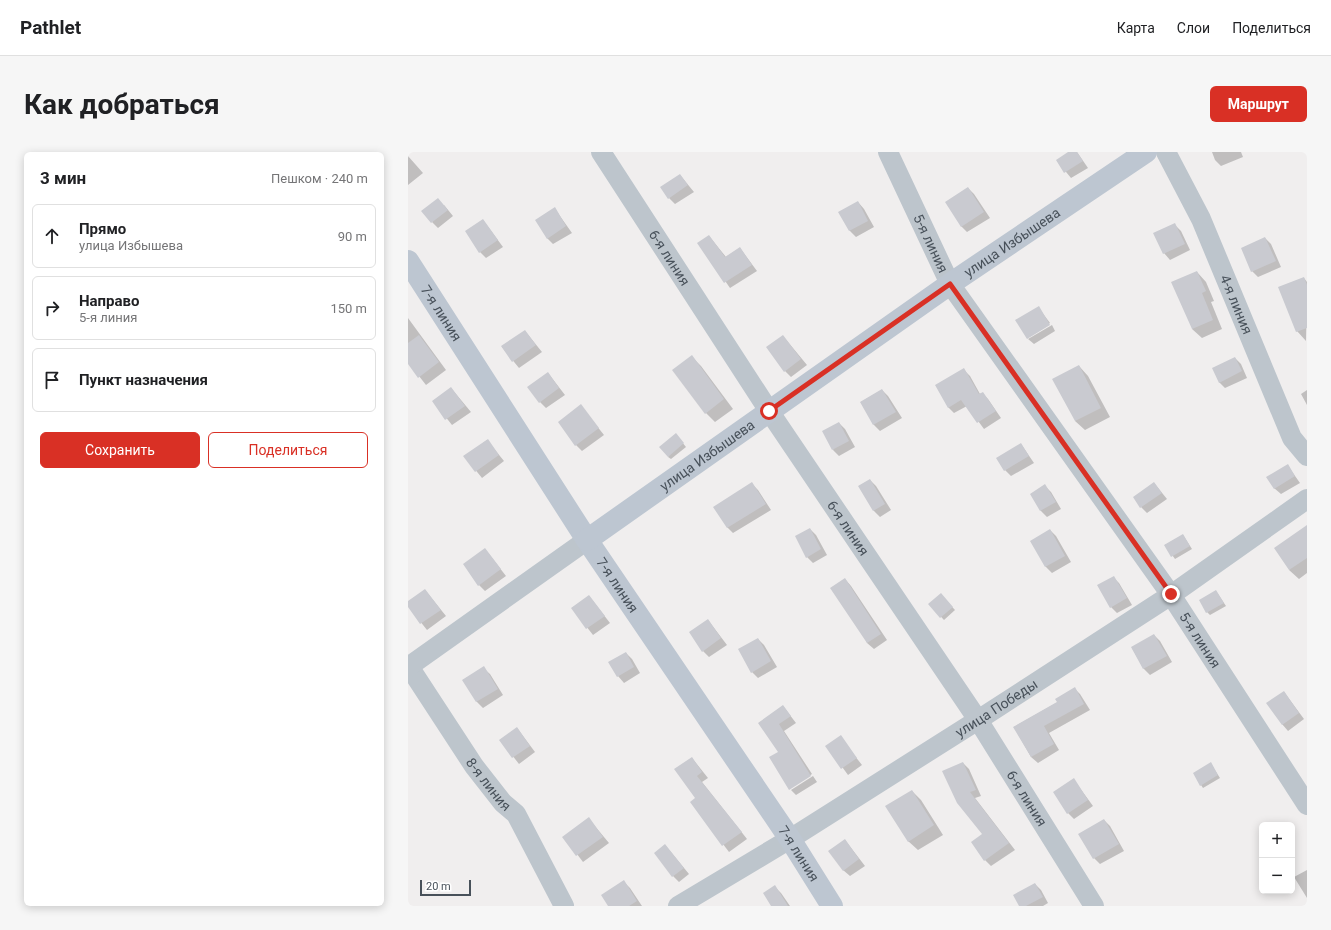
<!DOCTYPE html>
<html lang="ru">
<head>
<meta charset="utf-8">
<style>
	:root { --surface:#fff; --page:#f6f6f6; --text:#202124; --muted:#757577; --line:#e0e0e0; --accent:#d93025 }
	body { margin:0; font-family:Roboto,sans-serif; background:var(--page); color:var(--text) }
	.controls { position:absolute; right:12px; bottom:12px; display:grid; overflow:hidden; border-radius:6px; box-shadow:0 2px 10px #0003 }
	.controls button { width:36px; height:36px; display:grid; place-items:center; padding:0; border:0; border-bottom:1px solid var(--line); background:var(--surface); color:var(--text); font:20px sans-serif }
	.scale { position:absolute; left:12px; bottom:10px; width:51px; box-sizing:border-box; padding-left:4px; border:2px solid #48515a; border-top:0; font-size:11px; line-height:14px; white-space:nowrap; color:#48515a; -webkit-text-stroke:3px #fff; paint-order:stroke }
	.stop { position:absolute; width:12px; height:12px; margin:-9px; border:3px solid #d93025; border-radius:50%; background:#fff }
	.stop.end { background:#d93025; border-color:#fff; box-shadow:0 1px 4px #0008 }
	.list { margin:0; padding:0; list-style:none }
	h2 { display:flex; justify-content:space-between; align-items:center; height:52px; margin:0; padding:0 16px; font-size:17px }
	h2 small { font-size:13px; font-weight:400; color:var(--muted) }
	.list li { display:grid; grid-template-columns:26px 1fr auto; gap:12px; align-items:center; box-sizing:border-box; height:64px; margin:0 8px 8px; padding:0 8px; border:1px solid var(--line); border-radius:6px }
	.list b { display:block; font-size:15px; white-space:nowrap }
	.list p { margin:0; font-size:13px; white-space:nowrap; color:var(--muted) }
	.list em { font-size:13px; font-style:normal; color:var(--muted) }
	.actions { display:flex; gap:8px; padding:12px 16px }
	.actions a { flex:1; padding:9px 0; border:1px solid var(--accent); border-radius:6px; text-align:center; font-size:14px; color:var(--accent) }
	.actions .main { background:var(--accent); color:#fff }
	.icon { flex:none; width:22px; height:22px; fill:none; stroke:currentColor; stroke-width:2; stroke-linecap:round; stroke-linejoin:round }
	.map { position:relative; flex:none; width:899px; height:754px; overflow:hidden; border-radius:6px }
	header { display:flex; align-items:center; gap:24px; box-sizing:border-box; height:56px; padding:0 20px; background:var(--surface); border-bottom:1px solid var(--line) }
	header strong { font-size:19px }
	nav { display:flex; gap:22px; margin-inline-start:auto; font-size:14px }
	.intro { display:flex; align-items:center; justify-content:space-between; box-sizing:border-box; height:96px; padding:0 24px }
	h1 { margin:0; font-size:28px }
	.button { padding:10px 18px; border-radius:6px; background:var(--accent); color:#fff; font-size:14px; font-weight:700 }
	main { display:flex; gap:24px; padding:0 24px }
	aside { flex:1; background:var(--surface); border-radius:6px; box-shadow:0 2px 10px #0003 }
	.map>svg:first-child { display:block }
	.shadow { fill:#0003 }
	.building { fill:#c9cad0 }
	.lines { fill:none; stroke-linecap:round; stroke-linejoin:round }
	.minor { stroke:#bdc5cc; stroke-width:20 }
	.secondary { stroke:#bdc6d1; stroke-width:22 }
	.route { stroke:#d93025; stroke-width:5 }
	.labels { text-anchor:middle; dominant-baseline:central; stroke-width:3.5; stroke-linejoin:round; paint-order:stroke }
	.street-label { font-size:14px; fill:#48515a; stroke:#fff }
</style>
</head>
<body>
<header>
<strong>Pathlet</strong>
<nav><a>Карта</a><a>Слои</a><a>Поделиться</a></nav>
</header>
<div class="intro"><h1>Как добраться</h1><a class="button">Маршрут</a></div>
<main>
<aside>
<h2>3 мин<small>Пешком · 240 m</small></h2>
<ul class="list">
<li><svg class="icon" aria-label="ahead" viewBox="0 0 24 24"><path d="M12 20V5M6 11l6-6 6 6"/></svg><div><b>Прямо</b><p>улица Избышева</p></div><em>90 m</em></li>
<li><svg class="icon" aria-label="right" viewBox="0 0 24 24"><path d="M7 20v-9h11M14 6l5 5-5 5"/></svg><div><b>Направо</b><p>5-я линия</p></div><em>150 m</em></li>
<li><svg class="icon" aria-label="arrive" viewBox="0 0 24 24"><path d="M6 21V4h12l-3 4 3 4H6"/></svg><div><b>Пункт назначения</b></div></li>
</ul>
<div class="actions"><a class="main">Сохранить</a><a>Поделиться</a></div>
</aside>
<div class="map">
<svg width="899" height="754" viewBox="0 0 899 754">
	<rect width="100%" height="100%" fill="#f0eeee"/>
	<path class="shadow" d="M 662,0 L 669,0 L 680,16 L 663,26 L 649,9 Z
		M 804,0 L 833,0 L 835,5 L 813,14 L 807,8 Z
		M 0,4 L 15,21 L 0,33 Z
		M 272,23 L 286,40 L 267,52 L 261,46 Z
		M 560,36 L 566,42 L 582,66 L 559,80 L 553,74 Z
		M 450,50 L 456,57 L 466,75 L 448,85 L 442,79 L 432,61 Z
		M 36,53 L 45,64 L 30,76 L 24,70 Z
		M 147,57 L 164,81 L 145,92 L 139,86 Z
		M 75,68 L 95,95 L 78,106 L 72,100 Z
		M 766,72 L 773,79 L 782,98 L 762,108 L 756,101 Z
		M 301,84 L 318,105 L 332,96 L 349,119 L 322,136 L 291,91 Z
		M 857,86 L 863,92 L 873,115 L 850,125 L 844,119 Z
		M 789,120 L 798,130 L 806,149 L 803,150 L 814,177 L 794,186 L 784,177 Z
		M 896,126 L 899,130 L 898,189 L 889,179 Z
		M 630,155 L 642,171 L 620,185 Z
		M 0,166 L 38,218 L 18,233 L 0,210 Z
		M 644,173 L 647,179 L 626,192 L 620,187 Z
		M 117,179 L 134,200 L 111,216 L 94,195 Z
		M 375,184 L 399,213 L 383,225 L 377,219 Z
		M 284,205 L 293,214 L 325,257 L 307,270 L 298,261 Z
		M 827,206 L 833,212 L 839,226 L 817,236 L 811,230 Z
		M 671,214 L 680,224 L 702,265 L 677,278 L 667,269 Z
		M 556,218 L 562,224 L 572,242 L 574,241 L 580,247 L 593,266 L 576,277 L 559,254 L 546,261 L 540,255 Z
		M 140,221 L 157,243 L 138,256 L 132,250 Z
		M 43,236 L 63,260 L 44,273 L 25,249 Z
		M 474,238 L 480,244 L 494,266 L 472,279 L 466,273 L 453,250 Z
		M 899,238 L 899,253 L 893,242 Z
		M 173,254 L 196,283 L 174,299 L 168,293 Z
		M 431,271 L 437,277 L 447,295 L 431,304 L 425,298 Z
		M 270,285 L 278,295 L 263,307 L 260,305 Z
		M 79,288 L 96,309 L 74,326 L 57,305 Z
		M 613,292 L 626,311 L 603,324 L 597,318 Z
		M 880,314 L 892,331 L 873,342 L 866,336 Z
		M 462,328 L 468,334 L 483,358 L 472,365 L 466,359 L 451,334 Z
		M 746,331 L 759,347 L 739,361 L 733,355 Z
		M 344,332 L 350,338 L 363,358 L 325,381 L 319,375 Z
		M 637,334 L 643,340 L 653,357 L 639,365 L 633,359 L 623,342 Z
		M 899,375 L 899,421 L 891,427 L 881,418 Z
		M 402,377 L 408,383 L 419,403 L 405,411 L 399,405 Z
		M 642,378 L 648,384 L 663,410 L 644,421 L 638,415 L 624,389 Z
		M 775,383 L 784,397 L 767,407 L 757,393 Z
		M 77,397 L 98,424 L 77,439 L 71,433 Z
		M 705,425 L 711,431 L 724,453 L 709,461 L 703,455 Z
		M 437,427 L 443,434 L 479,488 L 466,497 L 459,491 Z
		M 17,438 L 38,464 L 19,478 L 0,454 L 0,450 Z
		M 808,439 L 818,454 L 802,463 L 799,460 Z
		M 181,444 L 202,471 L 185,483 L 164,456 Z
		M 535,445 L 547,458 L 536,468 L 521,452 Z
		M 300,468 L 319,493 L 301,505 L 295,499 Z
		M 746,483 L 752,489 L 764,510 L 742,523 L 736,517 L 724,496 Z
		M 350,487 L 356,493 L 369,515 L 350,526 L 344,520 Z
		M 218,501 L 224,507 L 232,521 L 216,531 L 210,524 Z
		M 75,516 L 82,522 L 95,543 L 75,556 L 69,550 L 55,528 Z
		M 666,536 L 672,542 L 682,558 L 641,581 L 651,598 L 630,611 L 623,605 L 606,575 L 650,550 Z
		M 876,540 L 896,567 L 880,579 L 874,572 Z
		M 375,554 L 388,571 L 376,579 L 404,622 L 382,636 L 371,600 L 351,571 Z
		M 109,576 L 127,600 L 111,612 L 92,588 Z
		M 432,585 L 454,613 L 440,623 L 419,594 Z
		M 284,606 L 300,626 L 294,630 L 339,687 L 321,700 L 283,650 L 288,647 Z
		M 555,611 L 561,617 L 573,644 L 567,646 L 607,698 L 583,714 L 577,708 L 575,682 L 550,650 Z
		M 803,612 L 812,626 L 795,636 L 793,633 Z
		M 405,624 L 409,630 L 388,643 L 383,638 Z
		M 666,628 L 685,654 L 666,667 L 660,661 Z
		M 504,639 L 513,648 L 535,683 L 510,698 L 500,689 Z
		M 181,667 L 201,691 L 175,710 L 156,685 Z
		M 696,668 L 702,674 L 716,699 L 692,712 L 686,706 Z
		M 437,688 L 457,714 L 442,724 L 435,718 Z
		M 257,693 L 281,722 L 271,730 L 265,724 Z
		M 899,718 L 899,746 L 886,725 Z
		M 216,730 L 222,736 L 234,754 L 201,754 Z
		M 627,732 L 633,738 L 640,751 L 635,754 L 613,754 Z
		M 367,735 L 373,741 L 382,754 L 364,754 Z"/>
	<path class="building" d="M 660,0 L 669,0 L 675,9 L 656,21 L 648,8 Z
		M 272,22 L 280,33 L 260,47 L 252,35 Z
		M 560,35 L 576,60 L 553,75 L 537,50 Z
		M 30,46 L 40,58 L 23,71 L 13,59 Z
		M 450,49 L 460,69 L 441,79 L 430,60 Z
		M 147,55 L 158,74 L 139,87 L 127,68 Z
		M 75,67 L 90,88 L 71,101 L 57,79 Z
		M 767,71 L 777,92 L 755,102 L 745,81 Z
		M 301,83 L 317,105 L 332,95 L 344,113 L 316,131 L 289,91 Z
		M 857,85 L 868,109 L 843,120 L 833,96 Z
		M 789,119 L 798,139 L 794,141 L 805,168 L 784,177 L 763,130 Z
		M 896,125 L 899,133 L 899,176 L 888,180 L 870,135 Z
		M 631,154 L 642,173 L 619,187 L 607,168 Z
		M 117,178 L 128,193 L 104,210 L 93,194 Z
		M 11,183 L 31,210 L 10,226 L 0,212 L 0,191 Z
		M 375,183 L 393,207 L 376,220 L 358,195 Z
		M 284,203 L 316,247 L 297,262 L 264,218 Z
		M 827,205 L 834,219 L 811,231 L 804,216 Z
		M 671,213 L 693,256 L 667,269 L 644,227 Z
		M 556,216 L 571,242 L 575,240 L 588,259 L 569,271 L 553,248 L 540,256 L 527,233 Z
		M 140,220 L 151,236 L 131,251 L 119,235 Z
		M 43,235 L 57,254 L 37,268 L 24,249 Z
		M 474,237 L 488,260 L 465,273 L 452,250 Z
		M 173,252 L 191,276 L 167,294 L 150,270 Z
		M 431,270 L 441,289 L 424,298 L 414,279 Z
		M 268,281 L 276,291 L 260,305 L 251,295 Z
		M 80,287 L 91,303 L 67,320 L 55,304 Z
		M 613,291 L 621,304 L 596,319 L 588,306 Z
		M 880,312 L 887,324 L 866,337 L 858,325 Z
		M 462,327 L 477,352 L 465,359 L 450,334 Z
		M 344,330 L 358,352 L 319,376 L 305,355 Z
		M 746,330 L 754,341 L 732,356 L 725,345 Z
		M 637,332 L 648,350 L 632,359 L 622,342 Z
		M 899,373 L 899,406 L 881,418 L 866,396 Z
		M 402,376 L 413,397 L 398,406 L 387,384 Z
		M 642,377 L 657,404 L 637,415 L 622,389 Z
		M 775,382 L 782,394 L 763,405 L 756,393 Z
		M 77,396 L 93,417 L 70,434 L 55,412 Z
		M 706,424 L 719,446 L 702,456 L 689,433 Z
		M 437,426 L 473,482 L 459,491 L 422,436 Z
		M 17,437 L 33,458 L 12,472 L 0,455 L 0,449 Z
		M 808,438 L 816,451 L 798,461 L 791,448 Z
		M 533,441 L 545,455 L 532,466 L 520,452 Z
		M 181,443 L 197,464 L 178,477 L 163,456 Z
		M 300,467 L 313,486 L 294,500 L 281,480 Z
		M 746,482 L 759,504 L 735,517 L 723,495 Z
		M 350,486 L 363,509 L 343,521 L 330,497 Z
		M 218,500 L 226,515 L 209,525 L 200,510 Z
		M 76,514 L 90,537 L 68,550 L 54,528 Z
		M 667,535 L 676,552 L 636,574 L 646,592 L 623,605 L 605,575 L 649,550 L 647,547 Z
		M 876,539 L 891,561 L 874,573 L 858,551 Z
		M 375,553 L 383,564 L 371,572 L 403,624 L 381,638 L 361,605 L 370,600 L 350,571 Z
		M 109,575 L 122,594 L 104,606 L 91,588 Z
		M 433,583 L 449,606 L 433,617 L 417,594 Z
		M 284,605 L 294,620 L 289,624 L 334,680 L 314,694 L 282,650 L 287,646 L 266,617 Z
		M 555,610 L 568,638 L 562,640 L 601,691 L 576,709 L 563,690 L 574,682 L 549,651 L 534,619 Z
		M 803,610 L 810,623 L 792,634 L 785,621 Z
		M 666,626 L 680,648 L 659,662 L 645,640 Z
		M 504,638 L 526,673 L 500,690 L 477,654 Z
		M 181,665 L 195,685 L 168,704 L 154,685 Z
		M 696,667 L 711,692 L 685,707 L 670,682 Z
		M 437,687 L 451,707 L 435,719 L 420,699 Z
		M 257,692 L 276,716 L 264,725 L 246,701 Z
		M 216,728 L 229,749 L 221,754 L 200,754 L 193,743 Z
		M 627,731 L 635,745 L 618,754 L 611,754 L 605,743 Z
		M 367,733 L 380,754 L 363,754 L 355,741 Z"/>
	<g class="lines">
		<g class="minor">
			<path id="s1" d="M 193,0 L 361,259 L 570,568 L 686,754"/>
			<path id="s2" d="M 480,0 L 542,132 L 763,443 L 899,653"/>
			<path id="s3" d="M 758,0 L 793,67 L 884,286 L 899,304"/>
			<path id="s4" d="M 0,513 L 66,614 L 95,651 L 108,662 L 156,754"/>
			<path d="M 0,515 L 179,388"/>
			<path id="s5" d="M 270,754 L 382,687 L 570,568 L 763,443 L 899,347"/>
		</g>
		<g class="secondary">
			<path id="s6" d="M 0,109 L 179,388 L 382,687 L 424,754"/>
			<path id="s7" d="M 179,388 L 542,132 L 738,0"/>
		</g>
	</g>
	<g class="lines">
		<path class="route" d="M 361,259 L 542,132 L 763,442"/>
	</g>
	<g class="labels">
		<g class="street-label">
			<text stroke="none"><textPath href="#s7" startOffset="519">улица Избышева</textPath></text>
			<text stroke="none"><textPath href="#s2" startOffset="101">5-я линия</textPath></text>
			<text stroke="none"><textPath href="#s1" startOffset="126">6-я линия</textPath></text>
			<text stroke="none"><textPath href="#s3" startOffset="168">4-я линия</textPath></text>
			<text stroke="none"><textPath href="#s6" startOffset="62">7-я линия</textPath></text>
			<text stroke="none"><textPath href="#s7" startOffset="147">улица Избышева</textPath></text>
			<text stroke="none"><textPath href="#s1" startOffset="450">6-я линия</textPath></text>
			<text stroke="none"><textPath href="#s6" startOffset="386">7-я линия</textPath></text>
			<text stroke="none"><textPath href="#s2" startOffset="581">5-я линия</textPath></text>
			<text stroke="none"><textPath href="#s5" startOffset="375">улица Победы</textPath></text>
			<text stroke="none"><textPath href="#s4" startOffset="144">8-я линия</textPath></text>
			<text stroke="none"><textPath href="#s1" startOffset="774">6-я линия</textPath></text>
			<text stroke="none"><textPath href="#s6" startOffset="710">7-я линия</textPath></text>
		</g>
	</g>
</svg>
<div class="controls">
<button>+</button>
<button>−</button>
</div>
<div class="scale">20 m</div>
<div class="stop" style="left:361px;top:259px"></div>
<div class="stop end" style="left:763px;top:442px"></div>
</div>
</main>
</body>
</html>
